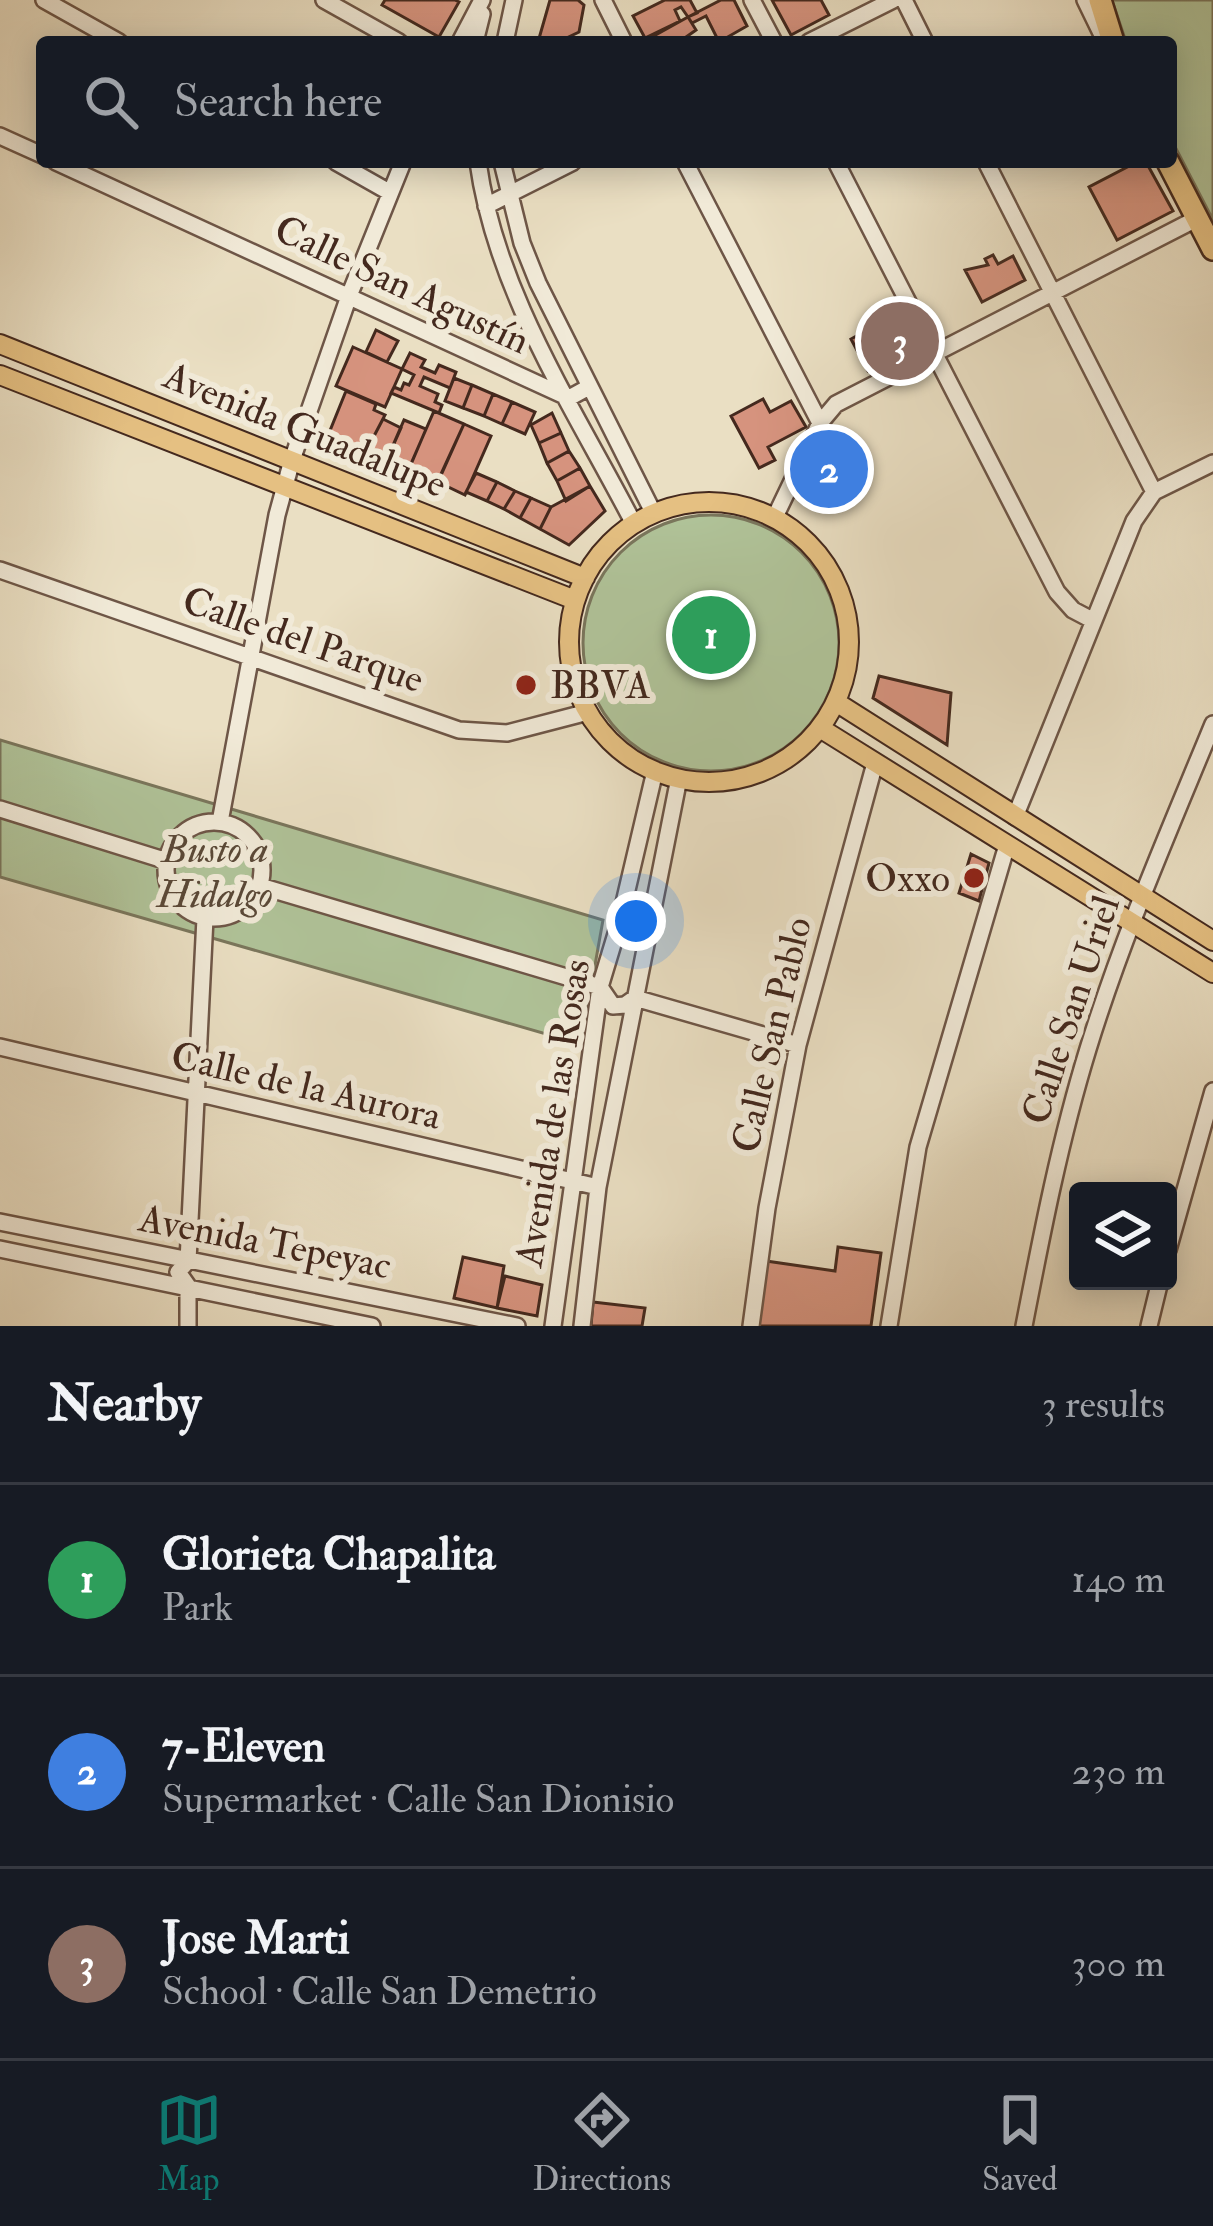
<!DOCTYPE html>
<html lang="en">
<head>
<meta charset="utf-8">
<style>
	:root { --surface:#171b24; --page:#242831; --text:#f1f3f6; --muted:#9ea1a6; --line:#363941; --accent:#0f766e }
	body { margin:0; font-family:"IM FELL Double Pica",serif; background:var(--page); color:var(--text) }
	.controls { position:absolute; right:36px; bottom:36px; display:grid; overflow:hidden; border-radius:12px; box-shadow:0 6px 30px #0003 }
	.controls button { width:108px; height:108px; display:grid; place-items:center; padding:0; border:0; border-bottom:3px solid var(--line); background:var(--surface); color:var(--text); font:60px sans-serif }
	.you { position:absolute; left:636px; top:921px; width:42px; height:42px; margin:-30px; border:9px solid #fff; border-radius:50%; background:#1a73e8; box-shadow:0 0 0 18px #1a73e833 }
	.badge { display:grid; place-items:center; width:78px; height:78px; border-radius:50%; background:var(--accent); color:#fff; font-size:39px; font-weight:700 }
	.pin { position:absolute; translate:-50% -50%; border:6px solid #fff; box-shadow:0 3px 12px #0006 }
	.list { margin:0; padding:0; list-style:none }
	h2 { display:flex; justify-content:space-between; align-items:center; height:156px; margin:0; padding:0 48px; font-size:51px }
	h2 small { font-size:39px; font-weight:400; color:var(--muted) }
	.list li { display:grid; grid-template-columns:78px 1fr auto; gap:36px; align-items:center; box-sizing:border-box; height:192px; padding:0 48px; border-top:3px solid var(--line) }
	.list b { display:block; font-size:45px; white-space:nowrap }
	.list p { margin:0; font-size:39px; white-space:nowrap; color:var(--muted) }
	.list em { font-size:39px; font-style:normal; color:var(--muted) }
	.icon { flex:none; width:66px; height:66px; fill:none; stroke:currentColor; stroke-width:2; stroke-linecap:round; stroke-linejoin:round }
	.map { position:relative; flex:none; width:1213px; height:1326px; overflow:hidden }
	.search { position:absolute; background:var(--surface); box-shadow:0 6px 30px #0003; left:36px; right:36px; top:36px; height:132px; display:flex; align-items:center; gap:30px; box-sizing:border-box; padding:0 42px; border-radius:12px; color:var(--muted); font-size:45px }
	.sheet { height:732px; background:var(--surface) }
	nav { display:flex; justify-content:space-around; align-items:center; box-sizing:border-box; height:168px; border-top:3px solid var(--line); background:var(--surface); font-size:33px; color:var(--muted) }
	nav a { display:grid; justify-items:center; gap:6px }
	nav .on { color:var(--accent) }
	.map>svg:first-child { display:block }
	.green { fill:#b0c399; stroke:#7a765c; stroke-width:3 }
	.building { fill:#d6937e; stroke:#44291e; stroke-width:3 }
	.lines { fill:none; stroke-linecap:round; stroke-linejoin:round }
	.minor-casing { stroke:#6e5647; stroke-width:20 }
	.major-casing { stroke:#44291e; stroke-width:22 }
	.highway-casing { stroke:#44291e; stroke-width:26 }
	.minor { stroke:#f1ead8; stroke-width:15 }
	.major { stroke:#e5c082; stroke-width:18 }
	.highway { stroke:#e5c082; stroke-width:21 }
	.poi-dot { fill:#8f2418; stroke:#f1ead8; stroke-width:4.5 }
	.labels { text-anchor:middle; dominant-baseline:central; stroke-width:12; stroke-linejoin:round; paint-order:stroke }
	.street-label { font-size:39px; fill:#44291e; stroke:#f1ead8 }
	.poi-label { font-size:39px; fill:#44291e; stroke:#f1ead8; text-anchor:start }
	.park-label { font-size:39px; font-style:italic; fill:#5a4837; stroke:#f1ead8 }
</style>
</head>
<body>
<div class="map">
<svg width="1213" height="1326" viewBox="0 0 1213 1326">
	<rect width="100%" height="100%" fill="#eadfc3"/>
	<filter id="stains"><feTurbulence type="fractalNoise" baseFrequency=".00167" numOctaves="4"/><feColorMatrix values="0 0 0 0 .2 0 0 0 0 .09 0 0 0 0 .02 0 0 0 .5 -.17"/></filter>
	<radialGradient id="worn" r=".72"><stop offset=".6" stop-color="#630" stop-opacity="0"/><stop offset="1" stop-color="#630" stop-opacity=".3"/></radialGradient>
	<path class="green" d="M 1112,0 L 1213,0 L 1213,220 L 1171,139 L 1171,42 L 1126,42 Z
		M583 643a128 128 0 1 1 256 0a128 128 0 1 1-256 0Z
		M 0,740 L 603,920 L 581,1044 L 0,877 Z"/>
	<path class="building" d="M 385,0 L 455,0 L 459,2 L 439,37 L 382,5 Z
		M 550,0 L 578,0 L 584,5 L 579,32 L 558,42 L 538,42 Z
		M 665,0 L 690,0 L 697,13 L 688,17 L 681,7 L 675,10 L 680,21 L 645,38 L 633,16 Z
		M 721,0 L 734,0 L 747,26 L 719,42 L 706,16 L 692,23 L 688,17 Z
		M 772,0 L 821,0 L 829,15 L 791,35 Z
		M 688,17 L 696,30 L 679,42 L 643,42 Z
		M 1137,162 L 1146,162 L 1173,211 L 1117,240 L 1089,187 Z
		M 993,255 L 998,264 L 1013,256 L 1025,280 L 982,302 L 965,270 L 988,265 L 985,259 Z
		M 876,315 L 881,326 L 896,318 L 913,347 L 868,371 L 851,339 L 869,329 L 865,322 Z
		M 376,330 L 398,341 L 387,362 L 366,352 Z
		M 353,347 L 402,369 L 385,407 L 336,386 Z
		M 410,353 L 425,360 L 421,367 L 435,373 L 439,365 L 456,372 L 450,388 L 424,377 L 420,386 L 438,394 L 435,402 L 442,405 L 439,413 L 391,393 L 394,387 L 401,390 L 404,383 L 409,385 L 414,375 L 402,369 Z
		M 454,378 L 472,385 L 463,408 L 445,401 Z
		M 472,385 L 493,394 L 484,416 L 463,408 Z
		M 346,391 L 376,404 L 374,410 L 385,415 L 362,459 L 325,443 Z
		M 493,394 L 512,402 L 502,424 L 484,416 Z
		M 763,399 L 770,412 L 791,401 L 806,427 L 768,447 L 775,460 L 759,468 L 731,416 Z
		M 512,402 L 535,412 L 525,434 L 502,424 Z
		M 434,411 L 464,424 L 436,485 L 407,473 Z
		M 552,413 L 561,433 L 539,443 L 531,425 Z
		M 383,419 L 401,428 L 384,466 L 363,457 Z
		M 404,420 L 426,429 L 406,476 L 384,466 Z
		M 464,424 L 491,436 L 465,495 L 438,482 Z
		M 561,433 L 569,451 L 547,463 L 539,443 Z
		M 569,451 L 580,468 L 557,481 L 547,463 Z
		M 580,468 L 590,486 L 566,501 L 557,481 Z
		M 476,473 L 497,482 L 487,501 L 466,492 Z
		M 497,482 L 515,491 L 504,509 L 487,501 Z
		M 590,486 L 605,511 L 569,545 L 540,529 L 551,507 Z
		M 515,491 L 531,498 L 520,518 L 504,509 Z
		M 531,498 L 551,507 L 540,529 L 520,518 Z
		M 879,676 L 951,693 L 947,745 L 873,698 Z
		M 971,854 L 989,863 L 979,901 L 959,893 Z
		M 838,1247 L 881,1253 L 871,1326 L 757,1326 L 766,1261 L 835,1271 Z
		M 463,1257 L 504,1266 L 497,1308 L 454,1298 Z
		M 505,1276 L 542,1285 L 537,1316 L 497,1308 Z
		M 593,1302 L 645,1308 L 642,1326 L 591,1326 Z"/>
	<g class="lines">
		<g class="minor-casing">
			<path id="minor" d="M 44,0 L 119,42
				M 324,0 L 399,42
				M 603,0 L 624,42
				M 752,0 L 774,42
				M 904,0 L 925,42
				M 1085,0 L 1102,35
				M 460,42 L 482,0
				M 475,42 L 482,14
				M 505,42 L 514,0
				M 809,42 L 893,0
				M 0,136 L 42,155
				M 56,162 L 569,398 L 589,387
				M 336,162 L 389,192
				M 478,162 C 496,293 574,408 634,524
				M 502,162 L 522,243 L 538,283 L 654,514
				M 685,162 L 820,423
				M 836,162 L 1057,592 L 1073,610 L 1092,620
				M 986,162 L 1154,492
				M 486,206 L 573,162
				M 774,519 L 820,423 L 836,404 L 1198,218
				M 0,570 L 459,730 L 507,733 L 588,712
				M 0,809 L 167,861
				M 1015,817 L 1134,521 L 1154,492 L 1213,463
				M166 870a48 48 0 1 1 96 0a48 48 0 1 1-96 0Z
				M 220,822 L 277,515 L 292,460 L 349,296 L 403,162
				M 260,886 L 600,987 L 613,1006 L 625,1005 L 635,998 L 798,1045
				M 0,1047 L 598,1187
				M 0,1222 L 517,1326
				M 0,1249 L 372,1326
				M 1168,1250 L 1213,1091
				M 188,1326 L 188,1286 L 178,1272 L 188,1261 L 205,918
				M 553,1326 L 600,987 L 619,924 L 655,771
				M 582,1326 L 598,1187 L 679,778
				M 751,1326 L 767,1208 L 798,1045 L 875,763
				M 889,1326 L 918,1147 L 1007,845
				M 1024,1326 C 1042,1233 1060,1140 1088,1049 C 1122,938 1169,831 1213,724
				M 1149,1326 L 1160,1281"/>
		</g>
		<g class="major-casing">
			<path id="major" d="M 0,344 L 585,578
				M 0,375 L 575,600
				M569 642a140 140 0 1 1 280 0a140 140 0 1 1-280 0Z
				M 836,702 L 1213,941
				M 820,728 L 1213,973"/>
		</g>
		<g class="highway-casing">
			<path id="highway" d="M 1100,0 L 1113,42
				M 1168,162 L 1213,249"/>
		</g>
		<use href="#minor" class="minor"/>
		<use href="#major" class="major"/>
		<use href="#highway" class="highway"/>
	</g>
	<g class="poi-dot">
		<circle cx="526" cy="685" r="12"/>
		<circle cx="974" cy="878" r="12"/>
	</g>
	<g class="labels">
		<g class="street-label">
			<text transform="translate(402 285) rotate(25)">Calle San Agustín</text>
			<text transform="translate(305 430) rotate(22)">Avenida Guadalupe</text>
			<text transform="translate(303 640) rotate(19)">Calle del Parque</text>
			<text transform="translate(1071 1010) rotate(-72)">Calle San Uriel</text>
			<text transform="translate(772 1035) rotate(-77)">Calle San Pablo</text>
			<text transform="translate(306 1086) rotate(13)">Calle de la Aurora</text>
			<text transform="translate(553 1113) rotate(-81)">Avenida de las Rosas</text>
			<text transform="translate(265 1242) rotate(11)">Avenida Tepeyac</text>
		</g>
		<g class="poi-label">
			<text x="550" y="685">BBVA</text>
			<text x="950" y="878" text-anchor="end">Oxxo</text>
		</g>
		<g class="park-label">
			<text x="215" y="849">Busto a<tspan x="215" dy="45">Hidalgo</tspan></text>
		</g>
	</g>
	<rect width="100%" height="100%" filter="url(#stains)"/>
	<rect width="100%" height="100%" fill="url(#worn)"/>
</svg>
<div class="controls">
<button><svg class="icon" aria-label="layers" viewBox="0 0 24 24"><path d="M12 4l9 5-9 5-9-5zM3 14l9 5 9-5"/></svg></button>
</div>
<div class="you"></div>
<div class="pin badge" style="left:711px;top:635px;background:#2e9e5b">1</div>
<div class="pin badge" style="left:829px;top:469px;background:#3f7fe0">2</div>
<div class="pin badge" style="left:900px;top:341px;background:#8d6e63">3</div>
<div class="search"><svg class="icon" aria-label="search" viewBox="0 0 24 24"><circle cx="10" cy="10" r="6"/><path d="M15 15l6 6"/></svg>Search here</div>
</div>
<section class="sheet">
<h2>Nearby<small>3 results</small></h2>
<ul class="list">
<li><span class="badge" style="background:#2e9e5b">1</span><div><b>Glorieta Chapalita</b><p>Park</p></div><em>140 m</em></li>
<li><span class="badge" style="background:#3f7fe0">2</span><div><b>7-Eleven</b><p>Supermarket · Calle San Dionisio</p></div><em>230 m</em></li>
<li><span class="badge" style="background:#8d6e63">3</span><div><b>Jose Marti</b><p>School · Calle San Demetrio</p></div><em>300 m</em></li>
</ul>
</section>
<nav>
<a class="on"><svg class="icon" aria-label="map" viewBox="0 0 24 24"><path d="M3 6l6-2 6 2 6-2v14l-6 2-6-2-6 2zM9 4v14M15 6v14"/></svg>Map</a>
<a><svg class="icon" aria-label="directions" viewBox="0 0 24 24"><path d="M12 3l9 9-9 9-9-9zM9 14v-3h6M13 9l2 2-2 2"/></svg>Directions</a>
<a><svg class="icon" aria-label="saved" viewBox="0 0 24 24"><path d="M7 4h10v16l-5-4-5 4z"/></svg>Saved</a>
</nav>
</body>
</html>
